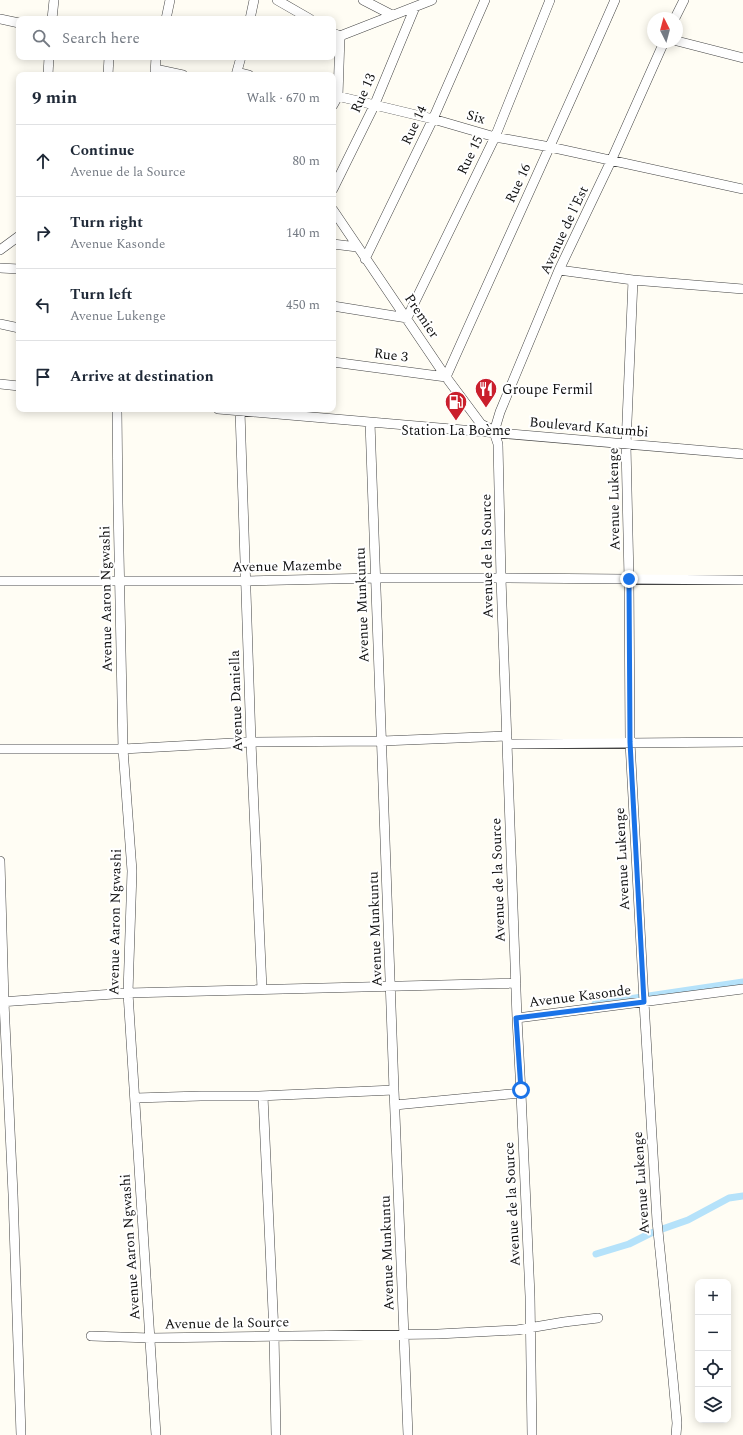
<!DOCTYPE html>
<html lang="en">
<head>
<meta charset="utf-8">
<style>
	:root { --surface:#fff; --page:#f6f6f7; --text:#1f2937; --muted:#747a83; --line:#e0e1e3 }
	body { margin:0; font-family:Spectral,serif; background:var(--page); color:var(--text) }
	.controls { position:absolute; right:12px; bottom:12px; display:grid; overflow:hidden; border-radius:8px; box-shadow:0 2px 10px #0003 }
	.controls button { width:36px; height:36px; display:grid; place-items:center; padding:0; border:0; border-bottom:1px solid var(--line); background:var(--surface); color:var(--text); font:20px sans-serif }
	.compass { position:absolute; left:647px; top:12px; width:36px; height:36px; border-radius:50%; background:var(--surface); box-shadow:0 2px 10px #0003; rotate:354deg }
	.stop { position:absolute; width:12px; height:12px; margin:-9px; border:3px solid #1a73e8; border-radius:50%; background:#fff }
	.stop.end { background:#1a73e8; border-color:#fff; box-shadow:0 1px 4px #0008 }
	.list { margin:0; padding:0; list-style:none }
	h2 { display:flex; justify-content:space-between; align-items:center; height:52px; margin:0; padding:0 16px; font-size:17px }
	h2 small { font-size:13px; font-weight:400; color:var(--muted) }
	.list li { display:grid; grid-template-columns:26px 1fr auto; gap:12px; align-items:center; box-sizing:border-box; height:72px; padding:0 16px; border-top:1px solid var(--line) }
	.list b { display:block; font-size:15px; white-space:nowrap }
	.list p { margin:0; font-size:13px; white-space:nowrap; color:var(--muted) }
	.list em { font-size:13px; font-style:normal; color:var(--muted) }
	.icon { flex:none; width:22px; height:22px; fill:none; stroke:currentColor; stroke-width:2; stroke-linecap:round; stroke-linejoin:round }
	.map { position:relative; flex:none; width:743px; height:1435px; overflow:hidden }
	.search { position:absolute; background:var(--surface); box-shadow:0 2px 10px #0003; left:16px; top:16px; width:320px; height:44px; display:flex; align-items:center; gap:10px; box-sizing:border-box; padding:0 14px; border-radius:8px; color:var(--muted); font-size:15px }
	.panel { position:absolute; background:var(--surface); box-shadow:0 2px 10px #0003; left:16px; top:72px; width:320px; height:340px; border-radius:8px }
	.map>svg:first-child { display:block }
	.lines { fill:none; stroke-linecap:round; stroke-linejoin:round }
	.canal { stroke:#b5e2fa; stroke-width:7 }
	.minor-casing { stroke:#444; stroke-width:10 }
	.minor { stroke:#fff; stroke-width:9 }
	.route { stroke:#1a73e8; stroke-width:5 }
	.labels { text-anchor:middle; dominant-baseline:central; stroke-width:4; stroke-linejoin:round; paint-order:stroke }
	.street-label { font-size:14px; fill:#111; stroke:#fff }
	.poi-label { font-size:14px; fill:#111; stroke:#fff; text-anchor:start }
</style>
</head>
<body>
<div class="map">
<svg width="743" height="1435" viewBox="0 0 743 1435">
	<rect width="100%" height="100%" fill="#fffdf4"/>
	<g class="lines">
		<path class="canal" d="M 595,1004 L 743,982
			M 596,1254 L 629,1244 L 651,1233 L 688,1220 L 729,1198 L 743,1196"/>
		<g class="minor-casing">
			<path id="minor" d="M 277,0 L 310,19
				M 363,0 L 392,15
				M 675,18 L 684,0
				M 0,19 L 19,23
				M 52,19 L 54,0
				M 166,19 L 170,0
				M 250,19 L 254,0
				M 333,33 L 340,36 L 338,96 L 333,105
				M 340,36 L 432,0
				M 677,41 L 743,58
				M 155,69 L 183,75
				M 237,72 L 249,75
				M 155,74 L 156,57
				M 48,75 L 49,57
				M 108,75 L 109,57
				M 236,75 L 241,57
				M 333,95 L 433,119 L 495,137 L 550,147 L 743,189
				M 333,189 L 374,106 L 415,7
				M 333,210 L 446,377 L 481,424 L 492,430
				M 333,244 L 357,247
				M 0,250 L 19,236
				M 365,259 L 433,119 L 485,0
				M 0,268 L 19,269
				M 559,270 L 633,280 L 743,289
				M 633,280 L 626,445 L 629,579 L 630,742 L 644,1002 L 657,1221 L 673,1379 L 677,1423 L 676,1435
				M 333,306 L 407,318 L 495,137 L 550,0
				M 0,324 L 19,328
				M 333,362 L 446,377 C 502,251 560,126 615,0
				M 0,384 L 19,386
				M 117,409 L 118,503 L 123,749 L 132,871 L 128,993 L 156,1435
				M 218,409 L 743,454
				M 240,411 L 251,742 L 262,989
				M 370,422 L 394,1090 L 408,1435
				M 494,432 L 498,444 L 501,578 L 517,1018 L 521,1093 L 530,1296 L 532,1435
				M 494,432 L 500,412 L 559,270 L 611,161 L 664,42
				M 0,581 L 246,581 L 375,578 L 501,578 L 743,580
				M 507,744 L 743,742
				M 0,749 L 123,749 L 251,742 L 382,741 L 507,736
				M 0,861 L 4,1002 L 13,1194 L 21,1435
				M 0,1002 L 128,993 L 516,983
				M 517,1018 L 743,989
				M 263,1096 L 274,1333 L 276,1435
				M 135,1098 L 201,1096 L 259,1096 L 394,1090
				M 395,1105 L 521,1093
				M 91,1336 L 150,1338 L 438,1334 L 517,1330 L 564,1322 L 598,1318"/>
		</g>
		<use href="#minor" class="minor"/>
	</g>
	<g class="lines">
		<path class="route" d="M 521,1090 L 516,1018 L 644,1002 L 630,742 L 629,579"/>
	</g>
	<defs>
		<g id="restaurant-pin" transform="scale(1.15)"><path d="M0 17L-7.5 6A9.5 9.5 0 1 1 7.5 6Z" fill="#ca1f2c" stroke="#fff"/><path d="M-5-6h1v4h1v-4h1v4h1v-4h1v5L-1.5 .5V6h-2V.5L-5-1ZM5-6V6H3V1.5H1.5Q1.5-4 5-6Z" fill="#fff"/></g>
		<g id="fuel-pin" transform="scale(1.15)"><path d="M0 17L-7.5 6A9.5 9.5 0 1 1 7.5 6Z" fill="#ca1f2c" stroke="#fff"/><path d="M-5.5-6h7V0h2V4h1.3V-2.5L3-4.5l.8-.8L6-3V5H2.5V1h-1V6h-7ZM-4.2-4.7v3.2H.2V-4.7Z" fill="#fff"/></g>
	</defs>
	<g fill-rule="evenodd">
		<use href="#restaurant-pin" x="486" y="389"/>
		<use href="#fuel-pin" x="456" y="402"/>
	</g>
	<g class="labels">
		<g class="street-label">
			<text transform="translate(363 93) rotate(-66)">Rue 13</text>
			<text transform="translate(476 117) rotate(16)">Six</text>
			<text transform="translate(414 125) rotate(-65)">Rue 14</text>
			<text transform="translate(470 155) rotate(-64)">Rue 15</text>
			<text transform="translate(518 183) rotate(-65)">Rue 16</text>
			<text transform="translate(564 230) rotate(-65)">Avenue de l'Est</text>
			<text transform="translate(422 316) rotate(56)">Premier</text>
			<text transform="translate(391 355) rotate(7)">Rue 3</text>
			<text transform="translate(589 427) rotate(5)">Boulevard Katumbi</text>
			<text transform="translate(614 499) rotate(-91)">Avenue Lukenge</text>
			<text transform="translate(487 556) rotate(-91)">Avenue de la Source</text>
			<text transform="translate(287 566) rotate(-1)">Avenue Mazembe</text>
			<text transform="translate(106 599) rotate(-91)">Avenue Aaron Ngwashi</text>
			<text transform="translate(362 605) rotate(-92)">Avenue Munkuntu</text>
			<text transform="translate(236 701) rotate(-92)">Avenue Daniella</text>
			<text transform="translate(622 859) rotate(-93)">Avenue Lukenge</text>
			<text transform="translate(498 880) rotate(-92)">Avenue de la Source</text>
			<text transform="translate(115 922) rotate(-89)">Avenue Aaron Ngwashi</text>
			<text transform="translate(375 929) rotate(-92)">Avenue Munkuntu</text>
			<text transform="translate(580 996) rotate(-7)">Avenue Kasonde</text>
			<text transform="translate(641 1183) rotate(-94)">Avenue Lukenge</text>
			<text transform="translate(512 1204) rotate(-93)">Avenue de la Source</text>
			<text transform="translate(130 1247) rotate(-94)">Avenue Aaron Ngwashi</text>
			<text transform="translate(387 1253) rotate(-92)">Avenue Munkuntu</text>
			<text transform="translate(227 1323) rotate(-1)">Avenue de la Source</text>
		</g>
		<g class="poi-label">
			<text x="502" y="389">Groupe Fermil</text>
			<text x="456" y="430" text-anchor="middle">Station La Boème</text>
		</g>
	</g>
</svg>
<div class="controls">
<button>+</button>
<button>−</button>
<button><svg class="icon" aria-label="locate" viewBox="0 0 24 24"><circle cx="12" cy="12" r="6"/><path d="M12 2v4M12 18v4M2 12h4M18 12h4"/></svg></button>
<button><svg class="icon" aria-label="layers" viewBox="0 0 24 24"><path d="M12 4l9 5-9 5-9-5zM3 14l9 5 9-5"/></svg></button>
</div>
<svg class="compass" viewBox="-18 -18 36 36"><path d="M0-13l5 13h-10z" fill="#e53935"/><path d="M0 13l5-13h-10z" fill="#747a83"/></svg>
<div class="stop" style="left:521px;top:1090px"></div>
<div class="stop end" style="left:629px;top:579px"></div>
<div class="search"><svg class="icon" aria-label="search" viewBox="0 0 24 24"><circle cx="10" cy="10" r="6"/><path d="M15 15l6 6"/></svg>Search here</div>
<section class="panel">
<h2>9 min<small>Walk · 670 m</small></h2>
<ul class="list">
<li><svg class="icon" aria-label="ahead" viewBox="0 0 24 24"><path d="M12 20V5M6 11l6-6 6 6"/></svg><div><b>Continue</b><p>Avenue de la Source</p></div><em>80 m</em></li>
<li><svg class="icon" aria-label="right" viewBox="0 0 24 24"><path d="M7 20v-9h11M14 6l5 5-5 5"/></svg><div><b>Turn right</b><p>Avenue Kasonde</p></div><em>140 m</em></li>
<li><svg class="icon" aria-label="left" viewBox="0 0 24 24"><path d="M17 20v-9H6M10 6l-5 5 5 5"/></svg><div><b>Turn left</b><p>Avenue Lukenge</p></div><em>450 m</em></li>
<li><svg class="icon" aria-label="arrive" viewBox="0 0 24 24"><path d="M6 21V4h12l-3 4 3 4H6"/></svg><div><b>Arrive at destination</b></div></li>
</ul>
</section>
</div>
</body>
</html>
